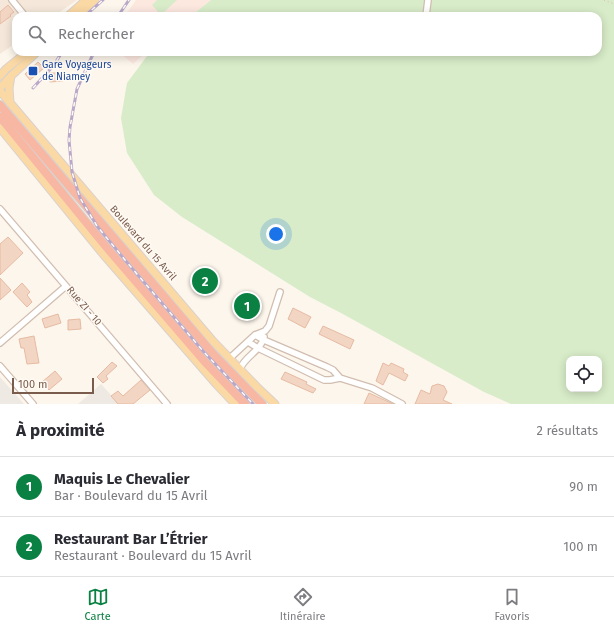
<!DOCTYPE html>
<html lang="fr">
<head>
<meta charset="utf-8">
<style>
	:root { --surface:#fff; --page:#f7f7f7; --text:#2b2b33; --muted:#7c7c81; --line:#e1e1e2; --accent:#0b8043 }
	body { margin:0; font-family:"Fira Sans",sans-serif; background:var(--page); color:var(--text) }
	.controls { position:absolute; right:12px; bottom:12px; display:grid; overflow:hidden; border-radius:8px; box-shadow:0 2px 10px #0003 }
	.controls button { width:36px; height:36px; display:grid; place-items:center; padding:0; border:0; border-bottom:1px solid var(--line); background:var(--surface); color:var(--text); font:20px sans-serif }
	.scale { position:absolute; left:12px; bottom:10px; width:82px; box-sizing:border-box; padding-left:4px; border:2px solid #7a5c4d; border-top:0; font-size:11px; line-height:14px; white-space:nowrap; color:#7a5c4d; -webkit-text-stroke:3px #fffaf3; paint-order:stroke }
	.you { position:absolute; left:276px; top:234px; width:14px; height:14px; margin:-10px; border:3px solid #fff; border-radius:50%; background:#1a73e8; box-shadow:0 0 0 6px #1a73e833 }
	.badge { display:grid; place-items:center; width:26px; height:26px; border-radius:50%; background:var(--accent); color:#fff; font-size:13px; font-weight:700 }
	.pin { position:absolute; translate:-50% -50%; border:2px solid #fff; box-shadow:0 1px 4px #0006 }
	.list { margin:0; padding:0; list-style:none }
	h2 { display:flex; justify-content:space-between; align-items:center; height:52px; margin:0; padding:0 16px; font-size:17px }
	h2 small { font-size:13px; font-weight:400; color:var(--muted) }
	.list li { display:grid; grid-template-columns:26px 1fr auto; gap:12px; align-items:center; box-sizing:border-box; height:60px; padding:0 16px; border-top:1px solid var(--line) }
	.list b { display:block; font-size:15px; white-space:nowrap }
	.list p { margin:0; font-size:13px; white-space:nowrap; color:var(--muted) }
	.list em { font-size:13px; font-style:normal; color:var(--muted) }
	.icon { flex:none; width:22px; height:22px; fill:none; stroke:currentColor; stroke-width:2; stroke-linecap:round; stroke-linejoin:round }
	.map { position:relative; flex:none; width:614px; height:404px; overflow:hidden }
	.search { position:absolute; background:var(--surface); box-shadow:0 2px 10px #0003; left:12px; right:12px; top:12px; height:44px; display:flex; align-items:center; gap:10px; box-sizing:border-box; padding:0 14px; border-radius:12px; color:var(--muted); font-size:15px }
	.sheet { height:172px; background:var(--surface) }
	nav { display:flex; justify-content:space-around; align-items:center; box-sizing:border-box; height:56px; border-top:1px solid var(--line); background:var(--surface); font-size:11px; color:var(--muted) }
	nav a { display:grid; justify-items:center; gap:2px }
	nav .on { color:var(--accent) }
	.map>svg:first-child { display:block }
	.residential { fill:#f5e8da }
	.commercial { fill:#fde8e0 }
	.industrial { fill:#efe9e4 }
	.green { fill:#d8ecc9; fill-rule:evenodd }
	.building { fill:#f3d5c3; stroke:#e6bba3 }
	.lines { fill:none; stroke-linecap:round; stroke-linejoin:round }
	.minor-casing { stroke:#d1beb0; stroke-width:8 }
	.major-casing { stroke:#dad1cd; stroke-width:9 }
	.highway-casing { stroke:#dad1cd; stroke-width:10 }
	.path { stroke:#d9b8a5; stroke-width:1; stroke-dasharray:1 3; stroke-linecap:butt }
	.minor { stroke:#fff; stroke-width:5.5 }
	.major { stroke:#fbd9a5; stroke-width:7 }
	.highway { stroke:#f7b7a3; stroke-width:8 }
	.rail-casing { stroke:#b9a8c9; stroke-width:3 }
	.rail { stroke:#fffaf3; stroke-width:1.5; stroke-dasharray:4.5; stroke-linecap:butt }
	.transit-dot { fill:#1a4fb4; stroke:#fffaf3; stroke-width:1.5 }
	.labels { text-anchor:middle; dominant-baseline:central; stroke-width:3; stroke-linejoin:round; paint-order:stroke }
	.transit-label { font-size:10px; fill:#164399; stroke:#fffaf3; text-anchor:start }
	.street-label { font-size:10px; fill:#7a5c4d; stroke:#fffaf3 }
</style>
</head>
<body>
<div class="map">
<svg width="614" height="404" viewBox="0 0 614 404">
	<rect width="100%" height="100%" fill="#fdf6ec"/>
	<path class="residential" d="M 0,0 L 77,0 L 54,16 L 16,16 L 16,43 L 0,54 Z"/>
	<path class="commercial" d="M 136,0 L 211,0 L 191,16 L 125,16 Z
		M 119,52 L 146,52 L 133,64 Z"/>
	<path class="industrial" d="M 0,377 L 24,404 L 0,404 Z
		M 101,384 L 119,404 L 78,404 Z"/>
	<path class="green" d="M 157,0 L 177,0 L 161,15 L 152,5 Z
		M 211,0 L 614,0 L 614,404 L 511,404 L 484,392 L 341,313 L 310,297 L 182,217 L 154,195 L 127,153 L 121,118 L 127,83 L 150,52 L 598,52 L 598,16 L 191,16 ZM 569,359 L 599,359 L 599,389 L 569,389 Z"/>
	<path class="building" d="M 8,5 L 14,12 L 10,15 L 11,16 L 0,24 L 0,12 Z
		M 38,62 L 44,68 L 30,80 L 25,74 Z
		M 49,73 L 63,73 L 63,81 L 50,82 Z
		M 8,237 L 23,253 L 0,275 L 0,244 Z
		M 0,278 L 11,290 L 0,300 Z
		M 22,283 L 30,292 L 27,295 L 32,302 L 27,307 L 13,292 Z
		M 293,308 L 311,317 L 305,328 L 288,319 Z
		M 58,314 L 61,323 L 45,328 L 42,319 Z
		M 80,319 L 81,329 L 68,330 L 68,320 Z
		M 323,326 L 354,340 L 350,349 L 319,334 Z
		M 34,336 L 39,363 L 27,364 L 24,348 L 21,348 L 19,339 Z
		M 112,362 L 117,366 L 106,376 L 108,379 L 103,383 L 97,377 Z
		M 383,363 L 389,366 L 391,363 L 404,369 L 403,372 L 408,375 L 405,381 L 389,373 L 383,385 L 376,381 Z
		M 55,371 L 62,379 L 49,390 L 42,382 Z
		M 285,372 L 307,382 L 306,384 L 316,389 L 313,393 L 281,379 Z
		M 141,380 L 150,390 L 133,404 L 118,404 L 111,396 L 118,391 L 123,396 Z
		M 438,384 L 444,386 L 447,392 L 443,400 L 452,404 L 415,404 L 421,390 L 430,394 L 432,386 Z
		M 369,393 L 393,404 L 364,404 Z"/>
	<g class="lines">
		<g class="minor-casing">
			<path id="minor" d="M 12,0 L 25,16
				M 426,16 L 428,0
				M 0,209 L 167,404
				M 255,335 L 264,340 L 327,367 L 333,370 L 340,378 L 372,388 L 402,404
				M 248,342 L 258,348 L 324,380 L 330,380 L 340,378
				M 0,343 L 66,286
				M 230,358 L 255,335 L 265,331 L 269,326 L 280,292
				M 0,366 L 33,404
				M 240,369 C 245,356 261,351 264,337"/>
		</g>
		<g class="major-casing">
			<path id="major" d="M 68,16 L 86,0
				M 77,16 L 95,0
				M 0,76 L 6,69 L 27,52
				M 0,88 L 11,76 L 37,52
				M 0,91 L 212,340 L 258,388 L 275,404
				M 10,103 L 9,88 L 11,76
				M 0,128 L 103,254 L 217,385 L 235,404"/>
		</g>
		<g class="highway-casing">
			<path id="highway" d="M 0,105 L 214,355 L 262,404
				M 0,117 L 107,248 L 204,361 L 245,404"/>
		</g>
		<path class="path" d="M 604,0 L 614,4"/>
		<use href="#minor" class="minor"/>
		<use href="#major" class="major"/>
		<use href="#highway" class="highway"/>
		<g class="rail-casing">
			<path id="rail" d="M 85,16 L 103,0
				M 118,16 L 129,0
				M 94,52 L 77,89 L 70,127 L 69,140 L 72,172 L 80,198 L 97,226 L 125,260 L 203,351 L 253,404
				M 33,88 L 54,65 L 62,52"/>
		</g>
		<use href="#rail" class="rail"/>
	</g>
	<rect class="transit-dot" x="28" y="66" width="10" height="10" rx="2"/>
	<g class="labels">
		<g class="transit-label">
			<text x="42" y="65">Gare Voyageurs<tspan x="42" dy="12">de Niamey</tspan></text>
		</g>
		<g class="street-label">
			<text transform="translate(143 243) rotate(49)">Boulevard du 15 Avril</text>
			<text transform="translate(84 306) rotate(49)">Rue ZI - 10</text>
		</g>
	</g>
</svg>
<div class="controls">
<button><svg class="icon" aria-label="locate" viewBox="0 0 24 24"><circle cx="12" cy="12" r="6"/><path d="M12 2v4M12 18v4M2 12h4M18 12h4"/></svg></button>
</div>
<div class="scale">100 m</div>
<div class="you"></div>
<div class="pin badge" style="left:247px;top:306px">1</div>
<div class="pin badge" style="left:205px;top:281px">2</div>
<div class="search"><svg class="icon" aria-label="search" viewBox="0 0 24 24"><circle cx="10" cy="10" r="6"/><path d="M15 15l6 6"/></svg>Rechercher</div>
</div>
<section class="sheet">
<h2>À proximité<small>2 résultats</small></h2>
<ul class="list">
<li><span class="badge">1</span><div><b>Maquis Le Chevalier</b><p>Bar · Boulevard du 15 Avril</p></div><em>90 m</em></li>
<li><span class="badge">2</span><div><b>Restaurant Bar L’Étrier</b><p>Restaurant · Boulevard du 15 Avril</p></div><em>100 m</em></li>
</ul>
</section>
<nav>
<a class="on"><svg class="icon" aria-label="map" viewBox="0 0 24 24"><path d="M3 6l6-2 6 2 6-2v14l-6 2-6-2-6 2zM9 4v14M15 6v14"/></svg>Carte</a>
<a><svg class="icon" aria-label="directions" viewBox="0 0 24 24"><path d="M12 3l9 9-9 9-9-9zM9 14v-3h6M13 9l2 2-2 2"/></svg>Itinéraire</a>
<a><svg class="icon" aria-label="saved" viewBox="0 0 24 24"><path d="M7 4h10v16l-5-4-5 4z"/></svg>Favoris</a>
</nav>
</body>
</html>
